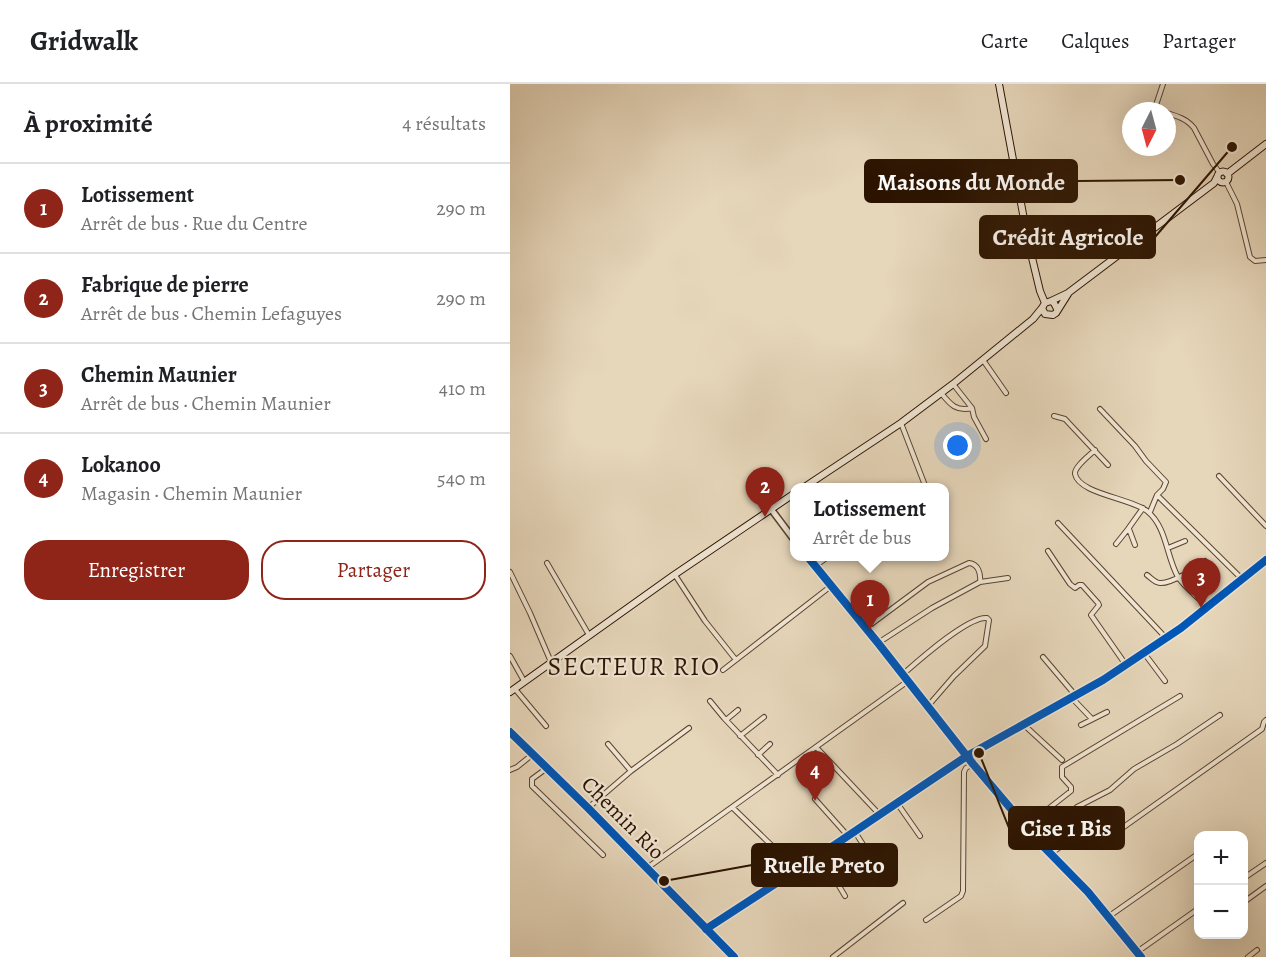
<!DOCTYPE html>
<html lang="fr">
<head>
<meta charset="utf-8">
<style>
	:root { --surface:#fff; --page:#f6f6f6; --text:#202124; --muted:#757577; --line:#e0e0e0; --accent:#8f2418 }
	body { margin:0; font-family:Alegreya,serif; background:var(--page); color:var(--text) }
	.controls { position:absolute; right:18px; bottom:18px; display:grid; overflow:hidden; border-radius:12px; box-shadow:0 6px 24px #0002 }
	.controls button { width:54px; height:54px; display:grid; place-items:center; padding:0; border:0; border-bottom:2px solid var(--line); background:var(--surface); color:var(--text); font:30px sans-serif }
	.compass { position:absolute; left:612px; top:18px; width:54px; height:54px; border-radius:50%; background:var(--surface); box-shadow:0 6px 24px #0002; rotate:186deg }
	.you { position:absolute; left:448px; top:362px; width:21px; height:21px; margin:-15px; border:4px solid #fff; border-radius:50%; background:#1a73e8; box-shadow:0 0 0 9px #1a73e833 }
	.badge { display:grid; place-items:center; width:39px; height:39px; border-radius:50%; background:var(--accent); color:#fff; font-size:20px; font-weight:700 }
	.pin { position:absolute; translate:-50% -50px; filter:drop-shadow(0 2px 3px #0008) }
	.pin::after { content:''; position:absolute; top:32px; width:21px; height:18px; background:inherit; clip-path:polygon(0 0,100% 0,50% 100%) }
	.popup { position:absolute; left:280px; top:399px; width:159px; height:78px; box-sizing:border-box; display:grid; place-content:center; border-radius:12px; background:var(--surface); filter:drop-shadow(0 2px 4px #0005); font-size:20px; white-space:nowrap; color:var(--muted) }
	.popup b { font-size:22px; color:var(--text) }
	.popup::after { content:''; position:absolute; left:50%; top:100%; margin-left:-12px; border:12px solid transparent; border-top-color:var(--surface) }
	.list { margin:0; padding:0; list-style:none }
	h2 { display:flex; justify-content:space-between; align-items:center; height:78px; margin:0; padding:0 24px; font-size:26px }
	h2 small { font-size:20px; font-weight:400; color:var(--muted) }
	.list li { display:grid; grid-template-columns:39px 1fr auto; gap:18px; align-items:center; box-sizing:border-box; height:90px; padding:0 24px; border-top:2px solid var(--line) }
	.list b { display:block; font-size:22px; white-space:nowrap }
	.list p { margin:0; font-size:20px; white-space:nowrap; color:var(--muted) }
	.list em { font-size:20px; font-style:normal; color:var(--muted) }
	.actions { display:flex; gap:12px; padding:18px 24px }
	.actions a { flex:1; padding:14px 0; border:2px solid var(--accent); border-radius:24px; text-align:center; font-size:21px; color:var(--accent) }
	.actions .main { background:var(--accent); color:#fff }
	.map { position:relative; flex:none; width:756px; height:873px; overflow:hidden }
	header { display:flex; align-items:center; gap:36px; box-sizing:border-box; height:84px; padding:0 30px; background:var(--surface); border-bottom:2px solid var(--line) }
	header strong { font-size:28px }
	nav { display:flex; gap:33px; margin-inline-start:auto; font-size:21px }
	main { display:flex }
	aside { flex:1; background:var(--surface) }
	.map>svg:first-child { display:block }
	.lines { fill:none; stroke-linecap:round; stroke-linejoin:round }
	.minor-casing { stroke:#5a442e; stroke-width:6 }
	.tertiary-casing { stroke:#5a442e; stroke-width:8 }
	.secondary-casing { stroke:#2b1300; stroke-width:8 }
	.minor { stroke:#efe4d2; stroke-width:4 }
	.tertiary { stroke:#efe4d2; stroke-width:5 }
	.secondary { stroke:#efe4d2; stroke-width:6 }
	.cycleway-casing { stroke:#efe4d2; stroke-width:11 }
	.cycleway { stroke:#0057b8; stroke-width:8 }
	.labels { text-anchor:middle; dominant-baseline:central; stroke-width:4.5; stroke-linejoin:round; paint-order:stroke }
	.street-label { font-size:22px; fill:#2b1300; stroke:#efe4d2 }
	.quarter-label { font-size:26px; letter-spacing:1.5px; fill:#2b1300; stroke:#efe4d2 }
	.leader { fill:none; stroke:#2b1300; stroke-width:2 }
	.callout-dot { fill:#2b1300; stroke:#efe4d2; stroke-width:2 }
	.callout { fill:#2b1300; stroke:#2b1300; stroke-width:2 }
	.callout-label { font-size:24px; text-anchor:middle; font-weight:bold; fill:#fff }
</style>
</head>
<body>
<header>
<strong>Gridwalk</strong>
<nav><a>Carte</a><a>Calques</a><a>Partager</a></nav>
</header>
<main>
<aside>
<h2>À proximité<small>4 résultats</small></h2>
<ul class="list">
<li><span class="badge">1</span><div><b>Lotissement</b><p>Arrêt de bus · Rue du Centre</p></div><em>290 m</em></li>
<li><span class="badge">2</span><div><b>Fabrique de pierre</b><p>Arrêt de bus · Chemin Lefaguyes</p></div><em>290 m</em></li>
<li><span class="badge">3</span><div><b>Chemin Maunier</b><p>Arrêt de bus · Chemin Maunier</p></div><em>410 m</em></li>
<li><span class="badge">4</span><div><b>Lokanoo</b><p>Magasin · Chemin Maunier</p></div><em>540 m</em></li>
</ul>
<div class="actions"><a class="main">Enregistrer</a><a>Partager</a></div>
</aside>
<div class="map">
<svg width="756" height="873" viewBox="0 0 756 873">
	<rect width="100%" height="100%" fill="#e6d6ba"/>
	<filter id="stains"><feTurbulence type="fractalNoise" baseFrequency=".00333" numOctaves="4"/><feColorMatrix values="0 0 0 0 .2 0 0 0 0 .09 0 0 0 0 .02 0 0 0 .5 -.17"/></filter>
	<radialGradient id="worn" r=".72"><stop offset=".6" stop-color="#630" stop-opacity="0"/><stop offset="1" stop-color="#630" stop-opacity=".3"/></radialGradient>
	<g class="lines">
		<g class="minor-casing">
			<path id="minor" d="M 653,0 L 645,24 L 653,27
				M 657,29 C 667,32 677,35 684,44 L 703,80 L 710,89
				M 716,98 L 727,120 L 740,173 L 745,177 L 756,176
				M 473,276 L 496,309
				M 443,300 L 462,324 L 464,333 L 476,355
				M 431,309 C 440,320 446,328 462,324
				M 590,325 L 625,362 L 636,377 L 656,398 L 653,405 L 647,411 L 640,428
				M 544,332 L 555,335 L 598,381
				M 391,339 L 416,404
				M 585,366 C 580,371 564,383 565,390 C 569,410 621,414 637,427 C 657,443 656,472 668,493 C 674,503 689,514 697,523
				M 709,392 L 756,442
				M 647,411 L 732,495
				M 548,439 L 656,554
				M 619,445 L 625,461
				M 606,460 L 618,445 L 633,424
				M 658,464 L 675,457
				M 538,467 L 560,500 L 565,504 L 569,501 L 572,501 L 588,519 L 589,521 L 581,531 L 616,581
				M 37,479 L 79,551
				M 305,482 L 319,472
				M 0,488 L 20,529 L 41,578
				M 165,491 L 195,537 L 226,576
				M 637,491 C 641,494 645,499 650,499 C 661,500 686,484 695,477
				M 356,544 L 418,498 L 459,479 C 468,480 471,489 470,498
				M 368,559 L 422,524 L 470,498 L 498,494
				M 634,569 L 655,597
				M 0,572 L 14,597
				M 533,573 L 566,612
				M 213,586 L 321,502
				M 392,591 C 408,577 458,532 477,534 L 479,536 L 475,562 L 444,592 L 418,622
				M 5,605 L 36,642
				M 562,614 L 582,635
				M 200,617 L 214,634 L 268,691
				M 216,636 L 228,626
				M 513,640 L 552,676
				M 571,641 L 597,628
				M 0,648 L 78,724 L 224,873
				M 230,652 L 254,633
				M 98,660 L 121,687
				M 306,663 L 370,731
				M 248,671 L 260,660
				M 37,684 L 22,695 L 22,702 L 93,771
				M 0,686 L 7,683 L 23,670
				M 305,715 L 338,752
				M 387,719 L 410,752
				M 78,724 L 121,687 L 179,644
				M 223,724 L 287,786
				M 515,743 L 561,707 L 561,703 L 552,693 L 552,683 L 670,612
				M 345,748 L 363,776
				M 530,759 L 567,723 L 600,706 L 624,685 L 667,660 L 710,631
				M 310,770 L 335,812
				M 540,770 L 577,744 L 587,743 L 599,750 L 608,747 L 752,645 L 754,638 L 756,636
				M 137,784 L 398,597
				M 734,794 L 756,779
				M 734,818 L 756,802
				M 598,833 L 688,770
				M 416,836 L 451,812 L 453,807 L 454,688 L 456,684 L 463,680
				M 196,845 L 314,768 L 457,672 L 593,596 L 671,544 L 756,476
				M 627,868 L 688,825
				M 323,873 L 393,819
				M 738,873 L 747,866"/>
		</g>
		<g class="tertiary-casing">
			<path id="tertiary" d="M 261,425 L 285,457
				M 297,472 L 368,559 L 463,680 L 530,759 L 578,808 L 631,873"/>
		</g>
		<g class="secondary-casing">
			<path id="secondary" d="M 489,0 L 518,157 L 530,207 L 535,219
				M707.5 93a5.5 5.5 0 1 1 11 0a5.5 5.5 0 1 1-11 0Z
				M 717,90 L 756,60
				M 541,217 L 558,209 L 704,99 L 707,93
				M 547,225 L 544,219 L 541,217 L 535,219 L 532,224 L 535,230 L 543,231 L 546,229 L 558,210
				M 293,404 L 391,339 L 443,300 L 523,235 L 532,224
				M 0,608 L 164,491 L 285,409"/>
		</g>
		<use href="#minor" class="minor"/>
		<use href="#tertiary" class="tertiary"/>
		<use href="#secondary" class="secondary"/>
		<g class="cycleway-casing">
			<path id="cycleway" d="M 297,472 L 368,559 L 463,680 L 530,759 L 578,808 L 631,873
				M 0,648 L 78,724 L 224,873
				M 196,845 L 314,768 L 457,672 L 593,596 L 671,544 L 756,476"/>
		</g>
		<use href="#cycleway" class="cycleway"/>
	</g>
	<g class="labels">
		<g class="street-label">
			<text transform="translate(113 734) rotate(45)">Chemin Rio</text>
		</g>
		<g class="quarter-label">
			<text x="124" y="582">SECTEUR RIO</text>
		</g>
	</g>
	<path class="leader" d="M670 96L567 97M722 63L645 153M469 669L499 744M154 797L242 781"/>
	<g class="callout-dot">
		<circle cx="670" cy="96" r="6"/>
		<circle cx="722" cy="63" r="6"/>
		<circle cx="469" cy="669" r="6"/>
		<circle cx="154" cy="797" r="6"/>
	</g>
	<g class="callout">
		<rect x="355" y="76" width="212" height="42" rx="6"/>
		<rect x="470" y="132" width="175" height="42" rx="6"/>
		<rect x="499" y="723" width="115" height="42" rx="6"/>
		<rect x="242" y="760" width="145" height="42" rx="6"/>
	</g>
	<g class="callout-label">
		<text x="461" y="106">Maisons du Monde</text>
		<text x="558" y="161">Crédit Agricole</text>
		<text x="556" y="752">Cise 1 Bis</text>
		<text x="314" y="789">Ruelle Preto</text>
	</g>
	<rect width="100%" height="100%" filter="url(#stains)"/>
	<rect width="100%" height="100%" fill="url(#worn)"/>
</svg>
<div class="controls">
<button>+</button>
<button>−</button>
</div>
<svg class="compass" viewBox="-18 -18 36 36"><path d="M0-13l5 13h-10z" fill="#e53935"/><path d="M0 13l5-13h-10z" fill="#757577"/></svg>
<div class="you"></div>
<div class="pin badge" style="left:360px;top:546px">1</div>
<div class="popup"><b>Lotissement</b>Arrêt de bus</div>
<div class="pin badge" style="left:255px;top:433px">2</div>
<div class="pin badge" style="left:691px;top:524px">3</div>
<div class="pin badge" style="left:305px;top:717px">4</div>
</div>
</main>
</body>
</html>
